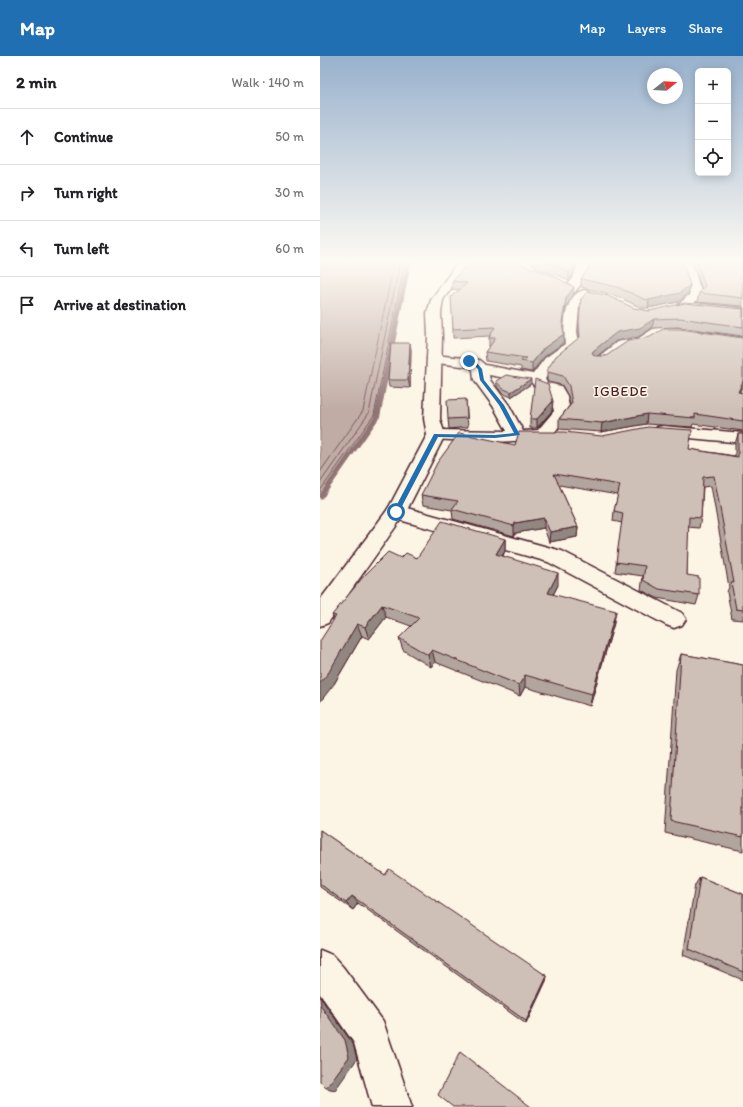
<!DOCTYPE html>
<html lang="en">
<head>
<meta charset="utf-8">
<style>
	:root { --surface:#fff; --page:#f6f6f6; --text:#202124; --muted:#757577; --line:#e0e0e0; --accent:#1f6fb2 }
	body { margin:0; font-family:Itim,sans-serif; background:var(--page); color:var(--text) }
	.controls { position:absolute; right:12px; top:12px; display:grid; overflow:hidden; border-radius:6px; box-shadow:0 2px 10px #0003 }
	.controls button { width:36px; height:36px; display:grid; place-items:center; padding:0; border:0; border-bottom:1px solid var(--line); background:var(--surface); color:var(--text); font:20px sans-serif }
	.compass { position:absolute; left:327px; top:12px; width:36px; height:36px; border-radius:50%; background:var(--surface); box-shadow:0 2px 10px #0003; rotate:72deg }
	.stop { position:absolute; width:12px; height:12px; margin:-9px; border:3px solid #1f6fb2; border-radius:50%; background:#fff }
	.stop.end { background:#1f6fb2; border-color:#fff; box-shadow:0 1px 4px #0008 }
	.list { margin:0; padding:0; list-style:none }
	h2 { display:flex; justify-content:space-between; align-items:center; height:52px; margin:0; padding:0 16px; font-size:17px }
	h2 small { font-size:13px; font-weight:400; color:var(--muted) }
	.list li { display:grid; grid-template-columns:26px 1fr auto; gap:12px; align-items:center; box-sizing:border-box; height:56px; padding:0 16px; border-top:1px solid var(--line) }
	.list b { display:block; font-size:15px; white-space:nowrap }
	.list em { font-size:13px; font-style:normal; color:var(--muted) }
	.icon { flex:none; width:22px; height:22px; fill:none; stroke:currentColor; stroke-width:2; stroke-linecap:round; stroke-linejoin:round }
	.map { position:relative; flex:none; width:423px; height:1051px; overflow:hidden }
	header { display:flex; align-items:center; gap:24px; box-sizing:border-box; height:56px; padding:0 20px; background:var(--accent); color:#fff }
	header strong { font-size:19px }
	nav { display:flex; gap:22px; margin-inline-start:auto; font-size:14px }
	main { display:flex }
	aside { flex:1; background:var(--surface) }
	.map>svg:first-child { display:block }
	.water { fill:#c0aca5; stroke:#917474 }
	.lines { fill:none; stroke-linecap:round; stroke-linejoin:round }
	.shore { stroke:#79575c; stroke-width:1 }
	.stream { fill:#917474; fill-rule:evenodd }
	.street-casing { stroke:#4a1f2b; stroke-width:3 }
	.secondary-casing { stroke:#4a1f2b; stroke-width:3 }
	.street { fill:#fcf5e5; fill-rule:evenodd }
	.secondary { fill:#fcf5e5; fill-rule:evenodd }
	.wall { fill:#b2a59d; stroke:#4a1f2b }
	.shaded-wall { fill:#918680; stroke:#4a1f2b }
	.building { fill:#cfc0b7; stroke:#4a1f2b }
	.route { fill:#1f6fb2 }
	.labels { text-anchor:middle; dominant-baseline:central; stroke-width:3; stroke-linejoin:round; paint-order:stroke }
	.far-quarter-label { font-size:14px; letter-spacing:1px; fill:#4a1f2b; stroke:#fcf5e5 }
</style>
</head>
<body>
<header>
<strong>Map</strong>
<nav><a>Map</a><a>Layers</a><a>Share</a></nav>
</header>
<main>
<aside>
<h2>2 min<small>Walk · 140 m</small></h2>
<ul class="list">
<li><svg class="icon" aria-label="ahead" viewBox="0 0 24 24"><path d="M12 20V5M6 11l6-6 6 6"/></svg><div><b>Continue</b></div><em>50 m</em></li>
<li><svg class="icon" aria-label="right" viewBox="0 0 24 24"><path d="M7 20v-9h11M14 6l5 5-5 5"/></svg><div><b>Turn right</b></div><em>30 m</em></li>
<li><svg class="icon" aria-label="left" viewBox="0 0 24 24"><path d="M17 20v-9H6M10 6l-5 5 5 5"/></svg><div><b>Turn left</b></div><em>60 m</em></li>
<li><svg class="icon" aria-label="arrive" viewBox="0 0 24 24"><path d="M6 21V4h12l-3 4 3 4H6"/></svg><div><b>Arrive at destination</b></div></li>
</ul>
</aside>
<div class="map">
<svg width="423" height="1051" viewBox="0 0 423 1051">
	<rect width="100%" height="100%" fill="#fcf5e5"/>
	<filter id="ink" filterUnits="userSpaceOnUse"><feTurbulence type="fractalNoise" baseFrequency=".025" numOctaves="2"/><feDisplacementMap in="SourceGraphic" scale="8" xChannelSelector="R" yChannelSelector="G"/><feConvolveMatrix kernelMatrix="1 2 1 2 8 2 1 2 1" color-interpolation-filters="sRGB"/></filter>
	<g filter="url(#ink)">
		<path class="water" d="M 0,207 L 89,207 L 89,208 L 57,361 L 0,442 Z"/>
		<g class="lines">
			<path class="shore" d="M 0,416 L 43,355 L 74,207
				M 0,427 L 49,357 L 80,207
				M 0,435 L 54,359 L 85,207"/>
			<path class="stream" d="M 87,207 L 91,207 L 60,361 L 2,443 L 0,444 L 0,438 L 54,361 Z"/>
			<g class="street-casing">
				<path id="street" d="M 258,207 L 270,207 L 265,223 L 254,237 L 246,237 L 244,234 L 253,222 Z
					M 360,207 L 372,207 L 382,239 L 374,247 L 423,252 L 423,260 L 358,253 L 357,250 L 370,238 Z
					M 264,234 L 268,235 L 270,238 L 259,251 L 257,275 L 259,289 L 235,308 L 225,323 L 227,327 L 241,330 L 247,340 L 250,356 L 234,377 L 236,379 L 233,383 L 175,386 L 110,383 L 107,379 L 110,375 L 116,374 L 187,375 L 173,350 L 154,324 L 153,314 L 150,311 L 109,306 L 107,303 L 109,300 L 114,299 L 154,303 L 159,304 L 165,309 L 213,318 L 225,302 L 245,288 C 243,271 244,239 264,234 ZM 169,319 L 212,327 L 217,333 L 229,336 L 234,355 L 218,374 L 203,375 L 189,349 L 170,324 Z
					M 338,272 L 358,272 L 423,282 L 423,290 L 358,280 L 341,280 L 328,289 L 306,293 L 285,308 L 280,309 L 275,308 L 273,305 L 297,286 L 319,282 L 333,273 Z
					M 343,370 L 423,377 L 423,387 L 337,379 L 335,375 L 337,371 Z
					M 76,449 L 242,495 L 362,557 L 366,563 L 362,569 L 354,572 L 346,569 L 228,506 L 69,461 L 66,456 L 69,451 Z
					M 0,894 L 12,899 L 23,911 L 63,965 L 92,1051 L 52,1051 L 34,987 L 0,938 Z"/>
			</g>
			<g class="secondary-casing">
				<path id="secondary" d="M 137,207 L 149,207 L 123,244 L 121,257 L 122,281 L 120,363 L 125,379 L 86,456 L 8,567 L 0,570 L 0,544 L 68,453 L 107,379 L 104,363 L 108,281 L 107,257 L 111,244 Z"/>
			</g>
			<use href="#street" class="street"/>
			<use href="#secondary" class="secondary"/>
		</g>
		<path class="wall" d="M 211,207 L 257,207 L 252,221 L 249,225 L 240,220 L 219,213 Z
			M 373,207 L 423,207 L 423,250 L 377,246 L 379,237 L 382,234 Z
			M 203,209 L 253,240 L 246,251 L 242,269 L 243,287 L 224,301 L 212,316 L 201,314 L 201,311 L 166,305 L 165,296 L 169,291 L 169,282 L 170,280 L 133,282 L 133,273 L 139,234 L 132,233 L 132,225 Z
			M 267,215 L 370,229 L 368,237 L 358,246 L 328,252 L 322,252 L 296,240 L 261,231 L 261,223 Z
			M 261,243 L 329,255 L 423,252 L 423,280 L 358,271 L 332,272 L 318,281 L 296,285 L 277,300 L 286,300 L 423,282 L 423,328 L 420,336 L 423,337 L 423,375 L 373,368 L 372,371 L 326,368 L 281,376 L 239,373 L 239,363 L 250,349 L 248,340 L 242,329 L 228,326 L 227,323 L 227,314 L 259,282 L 259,275 Z
			M 90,287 L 91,294 L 90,332 L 69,331 L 68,324 Z
			M 176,325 L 211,328 L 191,341 L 182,337 L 177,330 Z
			M 146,343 L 148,371 L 129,373 L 128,363 Z
			M 232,355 L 217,372 L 210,372 L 210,363 Z
			M 418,378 L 423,378 L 423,564 L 412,563 L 407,536 L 409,531 L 391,430 L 383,431 L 381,462 L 379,472 L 368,471 L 367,519 L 379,539 L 376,549 L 337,542 L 321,534 L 323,520 L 295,516 L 302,467 L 293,465 L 294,455 L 298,439 L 239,429 L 258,471 L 257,481 L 229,486 L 224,472 L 196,477 L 194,480 L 133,463 L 132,454 L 103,449 L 101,439 L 195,389 L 369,393 L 415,400 L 415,388 Z
			M 185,483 L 185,495 L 183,500 L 238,529 L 233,539 L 294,567 L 270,650 L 205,631 L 200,640 L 115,606 L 111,611 L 83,594 L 79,582 L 91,570 L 66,561 L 49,583 L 42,580 L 14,628 L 14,563 L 12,559 L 81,502 L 97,502 Z
			M 361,598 L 423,609 L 423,795 L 345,777 L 356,614 Z
			M 0,774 L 65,819 L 227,920 L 226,925 L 206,968 L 38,847 L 33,854 L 0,831 Z
			M 380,821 L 423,838 L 423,924 L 363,899 L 375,829 Z"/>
		<path class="shaded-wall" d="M 254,207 L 257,207 L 252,221 L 249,225 L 249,217 Z
			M 370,229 L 368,237 L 358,246 L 328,252 L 329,244 Z
			M 254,231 L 253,240 L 246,251 L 242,275 L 242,266 L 246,242 Z
			M 334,263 L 332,272 L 318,281 L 296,285 L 272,304 L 273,295 L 297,276 Z
			M 244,278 L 243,287 L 224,301 L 212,316 L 212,307 L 224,292 Z
			M 90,287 L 91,294 L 90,332 L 88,324 Z
			M 211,323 L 211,328 L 191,341 L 191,336 Z
			M 423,325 L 423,328 L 415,346 L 418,336 Z
			M 233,345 L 232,355 L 217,372 L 217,363 Z
			M 327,358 L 326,368 L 281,376 L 282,367 Z
			M 224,462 L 224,472 L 196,477 L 194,480 L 194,470 L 195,467 Z
			M 258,471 L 257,481 L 229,486 L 230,476 Z
			M 185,483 L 185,495 L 176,510 L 176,498 Z
			M 238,517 L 238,529 L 227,550 L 228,537 Z
			M 62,549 L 66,561 L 49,583 L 45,571 Z
			M 296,555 L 294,567 L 270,650 L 272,638 Z
			M 37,568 L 42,580 L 14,628 L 0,646 L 0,627 Z
			M 112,594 L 115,606 L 111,611 L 108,599 Z
			M 205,619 L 205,631 L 200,640 L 199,629 Z
			M 32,840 L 38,847 L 33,854 L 26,847 Z
			M 227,920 L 226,925 L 206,968 L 206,965 Z
			M 0,941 L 33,988 L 37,1003 L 15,1034 L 6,1032 Z"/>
		<path class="building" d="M 148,207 L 201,207 L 203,209 L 234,220 L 254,231 L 246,242 L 242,266 L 244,278 L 224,292 L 212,307 L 201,305 L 206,302 L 165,296 L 176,282 L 169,282 L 175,271 L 133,273 L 131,241 L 147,227 L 132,225 Z
			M 227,207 L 254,207 L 252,213 L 249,217 L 240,211 Z
			M 270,207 L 363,207 L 370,229 L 360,237 L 329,244 L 324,243 L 297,231 L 261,223 L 267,215 Z
			M 377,207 L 423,207 L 423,242 L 379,237 L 385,230 Z
			M 268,235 L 288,240 L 314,252 L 329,255 L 365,247 L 423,253 L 423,271 L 360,262 L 334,263 L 320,272 L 297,276 L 273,295 L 272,297 L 275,300 L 286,300 L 308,285 L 330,281 L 343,273 L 360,273 L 423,282 L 423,325 L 418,336 L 423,337 L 423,365 L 375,358 L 375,362 L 327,358 L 282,367 L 239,363 L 252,347 L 249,330 L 243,320 L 228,316 L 227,314 L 236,300 L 260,281 L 259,266 L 261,243 Z
			M 71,287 L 90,287 L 88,324 L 68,324 Z
			M 186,319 L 211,323 L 191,336 L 182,332 L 176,325 Z
			M 215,323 L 228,328 L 233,345 L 217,363 L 210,363 Z
			M 146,343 L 147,362 L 128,363 L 127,344 Z
			M 328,371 L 372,374 L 369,393 L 418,401 L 418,378 L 423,378 L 423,554 L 416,553 L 411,526 L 414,527 L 394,420 L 383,421 L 381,462 L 369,461 L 367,519 L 379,521 L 379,539 L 339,533 L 323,524 L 325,510 L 296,506 L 303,457 L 294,455 L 300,429 L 234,418 L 258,471 L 230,476 L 224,462 L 195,467 L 194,470 L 132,453 L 138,445 L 101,439 L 117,407 L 139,377 L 195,389 L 199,376 L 244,376 L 282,380 Z
			M 122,465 L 185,483 L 176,498 L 238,517 L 228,537 L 296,555 L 272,638 L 205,619 L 199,629 L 112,594 L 108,599 L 79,582 L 99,562 L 62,549 L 45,571 L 37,568 L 9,616 L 0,627 L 0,585 L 16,560 L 12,559 L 43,521 L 68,496 L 81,502 L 86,497 L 97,502 Z
			M 361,598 L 423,609 L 423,781 L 351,765 Z
			M 0,774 L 65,819 L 69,813 L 227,920 L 206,965 L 32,840 L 26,847 L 0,828 Z
			M 380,821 L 423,838 L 423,916 L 369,893 Z
			M 0,949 L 25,984 L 29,1001 L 6,1032 L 0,1026 Z
			M 140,996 L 211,1051 L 133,1051 L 118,1039 Z"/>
	</g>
	<linearGradient id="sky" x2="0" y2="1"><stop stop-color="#98b1cd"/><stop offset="0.58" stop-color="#fefaf3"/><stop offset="1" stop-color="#fefaf3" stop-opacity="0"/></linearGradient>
	<rect width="423" height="354" fill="url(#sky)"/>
	<path class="route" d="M 149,304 L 156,306 L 162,313 L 164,324 L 184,349 L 200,379 L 175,382 L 118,381 L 79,456 L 74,457 L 73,456 L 114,378 L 175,379 L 194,377 L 179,349 L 160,324 L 158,313 L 153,308 L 147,306 Z"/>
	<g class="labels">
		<g class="far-quarter-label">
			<text x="301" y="335">IGBEDE</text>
		</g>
	</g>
</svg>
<div class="controls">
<button>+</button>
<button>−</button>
<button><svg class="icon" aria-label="locate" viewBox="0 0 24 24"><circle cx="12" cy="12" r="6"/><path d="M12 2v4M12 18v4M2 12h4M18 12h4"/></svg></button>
</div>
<svg class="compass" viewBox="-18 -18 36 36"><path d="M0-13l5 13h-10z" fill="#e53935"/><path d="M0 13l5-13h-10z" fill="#757577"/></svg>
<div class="stop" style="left:76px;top:456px"></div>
<div class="stop end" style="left:149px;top:305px"></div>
</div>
</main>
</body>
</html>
